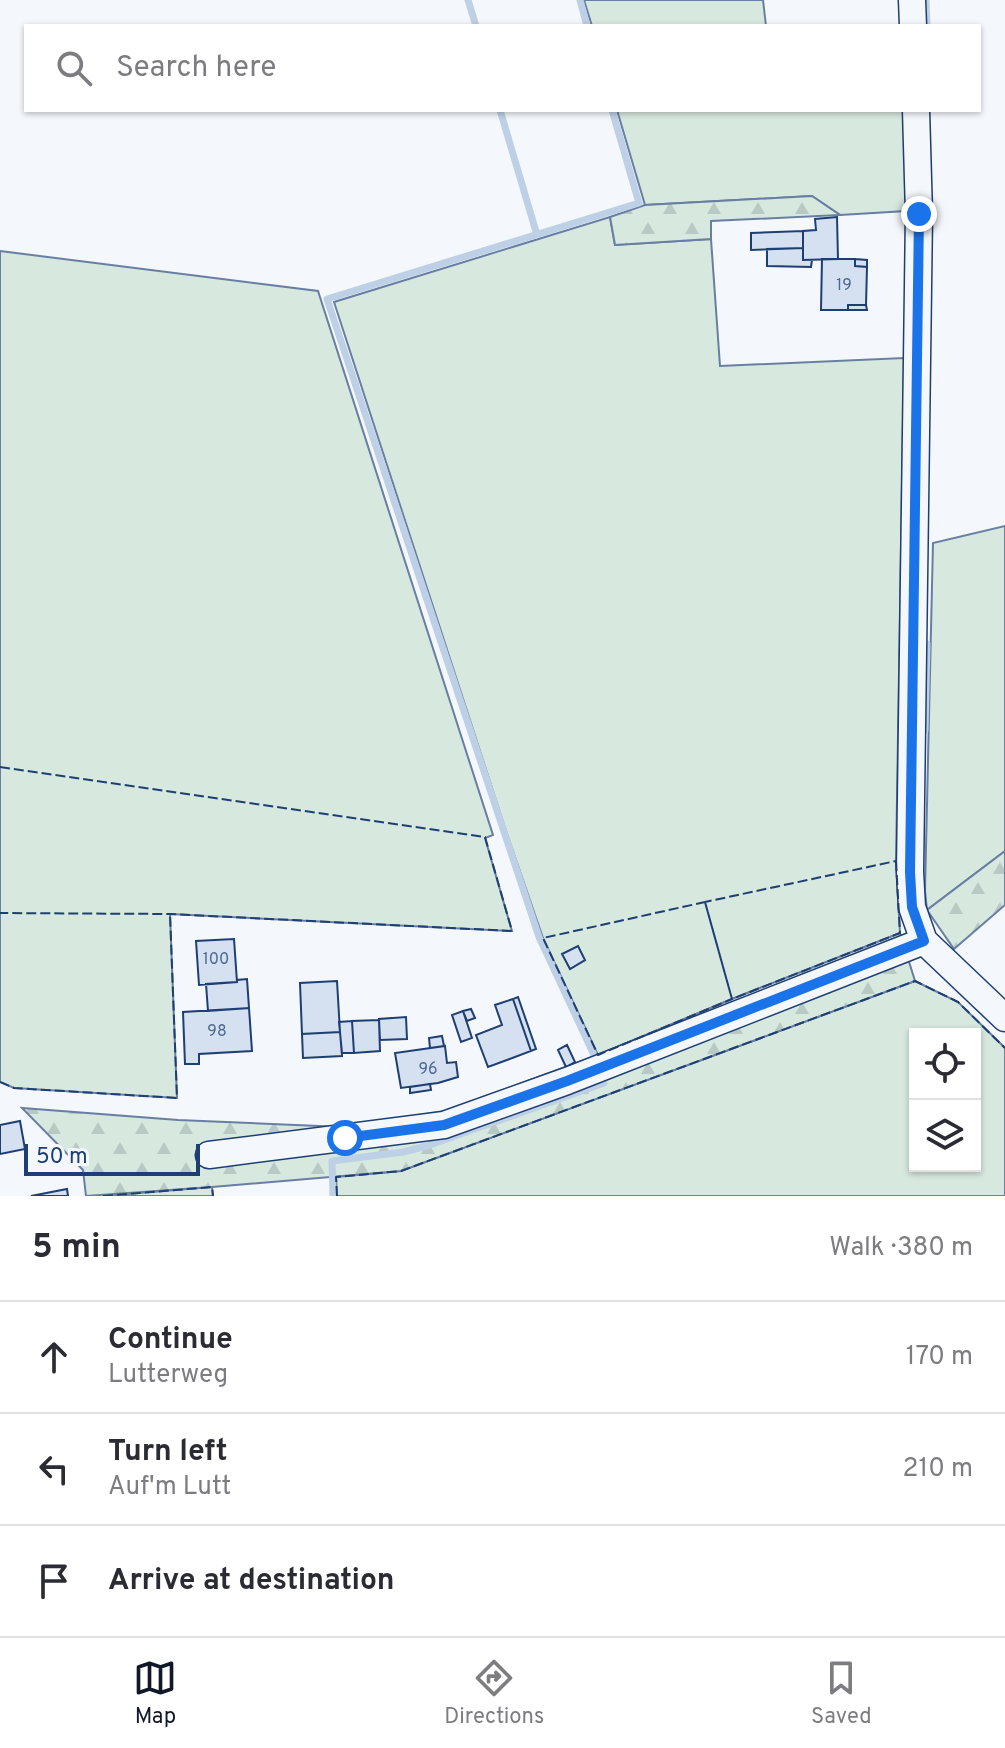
<!DOCTYPE html>
<html lang="en">
<head>
<meta charset="utf-8">
<style>
	:root { --surface:#fff; --page:#f2f2f3; --text:#2b2b33; --muted:#7c7c81; --line:#e1e1e2; --accent:#111827 }
	body { margin:0; font-family:Overpass,sans-serif; background:var(--page); color:var(--text) }
	.controls { position:absolute; right:24px; bottom:24px; display:grid; overflow:hidden; border-radius:0px; box-shadow:0 2px 6px #0004 }
	.controls button { width:72px; height:72px; display:grid; place-items:center; padding:0; border:0; border-bottom:2px solid var(--line); background:var(--surface); color:var(--text); font:40px sans-serif }
	.scale { position:absolute; left:24px; bottom:20px; width:176px; box-sizing:border-box; padding-left:8px; border:4px solid #1d3f73; border-top:0; font-size:22px; line-height:28px; white-space:nowrap; color:#1d3f73; -webkit-text-stroke:6px #f4f7fb; paint-order:stroke }
	.stop { position:absolute; width:24px; height:24px; margin:-18px; border:6px solid #1a73e8; border-radius:50%; background:#fff }
	.stop.end { background:#1a73e8; border-color:#fff; box-shadow:0 2px 8px #0008 }
	.list { margin:0; padding:0; list-style:none }
	h2 { display:flex; justify-content:space-between; align-items:center; height:104px; margin:0; padding:0 32px; font-size:34px }
	h2 small { font-size:26px; font-weight:400; color:var(--muted) }
	.list li { display:grid; grid-template-columns:52px 1fr auto; gap:24px; align-items:center; box-sizing:border-box; height:112px; padding:0 32px; border-top:2px solid var(--line) }
	.list b { display:block; font-size:30px; white-space:nowrap }
	.list p { margin:0; font-size:26px; white-space:nowrap; color:var(--muted) }
	.list em { font-size:26px; font-style:normal; color:var(--muted) }
	.icon { flex:none; width:44px; height:44px; fill:none; stroke:currentColor; stroke-width:2; stroke-linecap:round; stroke-linejoin:round }
	.map { position:relative; flex:none; width:1005px; height:1196px; overflow:hidden }
	.search { position:absolute; background:var(--surface); box-shadow:0 2px 6px #0004; left:24px; right:24px; top:24px; height:88px; display:flex; align-items:center; gap:20px; box-sizing:border-box; padding:0 28px; border-radius:0px; color:var(--muted); font-size:30px }
	.sheet { height:440px; background:var(--surface) }
	nav { display:flex; justify-content:space-around; align-items:center; box-sizing:border-box; height:112px; border-top:2px solid var(--line); background:var(--surface); font-size:22px; color:var(--muted) }
	nav a { display:grid; justify-items:center; gap:4px }
	nav .on { color:var(--accent) }
	.map>svg:first-child { display:block }
	.green { fill:#d7e8df; stroke:#687fa3; stroke-width:2; fill-rule:evenodd }
	.forest { fill:url(#forest-firs); stroke:#687fa3; stroke-width:2 }
	.lines { fill:none; stroke-linecap:round; stroke-linejoin:round }
	.stream { stroke:#bed0e5; stroke-width:7 }
	.building { fill:#d5e0f0; stroke:#1d3f73; stroke-width:2 }
	.minor-casing { stroke:#1d3f73; stroke-width:29 }
	.minor { stroke:#f4f7fb; stroke-width:26 }
	.fence { stroke:#1d3f73; stroke-width:2; stroke-dasharray:10 4; stroke-linecap:butt }
	.route { stroke:#1a73e8; stroke-width:10 }
	.labels { text-anchor:middle; dominant-baseline:central; stroke-width:6; stroke-linejoin:round; paint-order:stroke }
	.number-label { font-size:16px; fill:#4b6792 }
</style>
</head>
<body>
<div class="map">
<svg width="1005" height="1196" viewBox="0 0 1005 1196">
	<defs>
		<pattern id="forest-firs" width="22" height="20" patternUnits="userSpaceOnUse" patternTransform="scale(2)"><rect width="22" height="20" fill="#d7e8df"/><path d="M5 1l3.5 6h-7zM16 11l3.5 6h-7z" fill="#b8c8c3"/></pattern>
	</defs>
	<rect width="100%" height="100%" fill="#f4f7fb"/>
	<path class="green" d="M 584,0 L 763,0 L 766,26 L 592,26 Z
		M 617,110 L 904,110 L 906,211 L 840,215 L 812,196 L 645,205 Z
		M 610,217 L 615,245 L 711,239 L 720,366 L 904,358 L 896,861 L 900,933 L 732,999 L 598,1055 L 543,938 L 506,831 L 334,302 Z
		M 0,251 L 318,291 L 493,835 L 485,838 L 512,931 L 170,914 L 177,1098 L 14,1088 L 0,1082 Z
		M 1005,526 L 1005,851 L 927,910 L 925,891 L 933,543 Z
		M 915,981 L 958,1002 L 1005,1048 L 1005,1196 L 337,1196 L 336,1177 L 401,1171 ZM 915,1034 L 975,1034 L 975,1166 L 915,1166 Z
		M 212,1187 L 213,1196 L 103,1196 Z"/>
	<path class="forest" d="M 812,196 L 840,215 L 711,221 L 711,239 L 615,245 L 610,217 L 645,205 Z
		M 1005,851 L 1005,905 L 954,949 L 927,910 Z
		M 900,933 L 915,981 L 401,1171 L 212,1187 L 86,1196 L 83,1170 L 22,1108 L 178,1120 L 343,1127 L 445,1111 L 598,1055 L 732,999 Z"/>
	<g class="lines">
		<path class="stream" d="M 468,0 L 476,26
			M 580,0 L 587,26
			M 926,0 L 927,26
			M 500,110 L 537,235
			M 925,730 L 927,644
			M 594,1055 L 539,937 L 327,299 L 639,203 L 612,110
			M 333,1196 L 332,1161 L 403,1152 L 427,1146 L 604,1083 L 603,1078"/>
	</g>
	<path class="building" d="M 837,217 L 838,259 L 803,260 L 803,231 L 816,230 L 815,219 Z
		M 803,231 L 803,248 L 751,250 L 751,233 Z
		M 803,248 L 803,260 L 812,260 L 811,267 L 767,266 L 767,249 Z
		M 822,259 L 855,259 L 855,266 L 867,267 L 866,305 L 848,305 L 848,310 L 821,310 Z
		M 855,259 L 867,260 L 867,267 L 855,266 Z
		M 848,305 L 866,305 L 867,310 L 848,310 Z
		M 234,939 L 237,982 L 199,985 L 196,941 Z
		M 578,946 L 585,960 L 570,969 L 562,954 Z
		M 247,979 L 249,1008 L 208,1011 L 206,984 L 237,982 L 237,980 Z
		M 337,981 L 340,1032 L 302,1034 L 300,983 Z
		M 518,997 L 536,1049 L 531,1051 L 513,999 Z
		M 513,999 L 531,1051 L 488,1067 L 476,1035 L 502,1025 L 495,1005 Z
		M 249,1008 L 252,1051 L 199,1054 L 199,1064 L 185,1064 L 183,1012 Z
		M 471,1009 L 475,1018 L 467,1021 L 463,1011 Z
		M 463,1011 L 472,1038 L 461,1042 L 452,1015 Z
		M 406,1017 L 407,1039 L 380,1040 L 379,1019 Z
		M 379,1020 L 380,1051 L 354,1053 L 352,1021 Z
		M 352,1021 L 354,1053 L 342,1053 L 339,1022 Z
		M 340,1032 L 342,1056 L 303,1058 L 302,1034 Z
		M 442,1036 L 444,1046 L 430,1048 L 429,1038 Z
		M 567,1045 L 575,1062 L 566,1067 L 558,1050 Z
		M 445,1046 L 447,1063 L 456,1062 L 458,1077 L 438,1083 L 401,1088 L 395,1053 Z
		M 430,1084 L 431,1090 L 410,1093 L 410,1087 Z
		M 20,1121 L 25,1149 L 0,1154 L 0,1125 Z
		M 67,1189 L 68,1196 L 31,1196 Z"/>
	<g class="lines">
		<g class="minor-casing">
			<path id="minor" d="M 912,0 L 913,26
				M 916,110 L 919,214 L 910,872 L 912,907 L 924,941 L 1005,1018
				M 209,1155 L 444,1125 L 567,1081 L 924,941"/>
		</g>
		<use href="#minor" class="minor"/>
		<path class="fence" d="M 0,767 L 485,837 L 512,931 L 170,914 L 0,913
			M 896,861 L 900,933 L 732,999 L 705,902 Z
			M 705,902 L 732,999 L 598,1055 L 543,938 Z
			M 0,1082 L 14,1088 L 177,1098 L 170,914 L 168,914
			M 103,1196 L 212,1187 L 213,1196
			M 337,1196 L 336,1177 L 401,1171 L 915,981 L 958,1002 L 1005,1048"/>
	</g>
	<g class="lines">
		<path class="route" d="M 345,1138 L 444,1125 L 567,1081 L 924,941 L 912,907 L 910,872 L 919,214"/>
	</g>
	<g class="labels">
		<g class="number-label">
			<text x="844" y="286">19</text>
			<text x="216" y="960">100</text>
			<text x="217" y="1032">98</text>
			<text x="428" y="1070">96</text>
		</g>
	</g>
</svg>
<div class="controls">
<button><svg class="icon" aria-label="locate" viewBox="0 0 24 24"><circle cx="12" cy="12" r="6"/><path d="M12 2v4M12 18v4M2 12h4M18 12h4"/></svg></button>
<button><svg class="icon" aria-label="layers" viewBox="0 0 24 24"><path d="M12 4l9 5-9 5-9-5zM3 14l9 5 9-5"/></svg></button>
</div>
<div class="scale">50 m</div>
<div class="stop" style="left:345px;top:1138px"></div>
<div class="stop end" style="left:919px;top:214px"></div>
<div class="search"><svg class="icon" aria-label="search" viewBox="0 0 24 24"><circle cx="10" cy="10" r="6"/><path d="M15 15l6 6"/></svg>Search here</div>
</div>
<section class="sheet">
<h2>5 min<small>Walk · 380 m</small></h2>
<ul class="list">
<li><svg class="icon" aria-label="ahead" viewBox="0 0 24 24"><path d="M12 20V5M6 11l6-6 6 6"/></svg><div><b>Continue</b><p>Lutterweg</p></div><em>170 m</em></li>
<li><svg class="icon" aria-label="left" viewBox="0 0 24 24"><path d="M17 20v-9H6M10 6l-5 5 5 5"/></svg><div><b>Turn left</b><p>Auf'm Lutt</p></div><em>210 m</em></li>
<li><svg class="icon" aria-label="arrive" viewBox="0 0 24 24"><path d="M6 21V4h12l-3 4 3 4H6"/></svg><div><b>Arrive at destination</b></div></li>
</ul>
</section>
<nav>
<a class="on"><svg class="icon" aria-label="map" viewBox="0 0 24 24"><path d="M3 6l6-2 6 2 6-2v14l-6 2-6-2-6 2zM9 4v14M15 6v14"/></svg>Map</a>
<a><svg class="icon" aria-label="directions" viewBox="0 0 24 24"><path d="M12 3l9 9-9 9-9-9zM9 14v-3h6M13 9l2 2-2 2"/></svg>Directions</a>
<a><svg class="icon" aria-label="saved" viewBox="0 0 24 24"><path d="M7 4h10v16l-5-4-5 4z"/></svg>Saved</a>
</nav>
</body>
</html>
